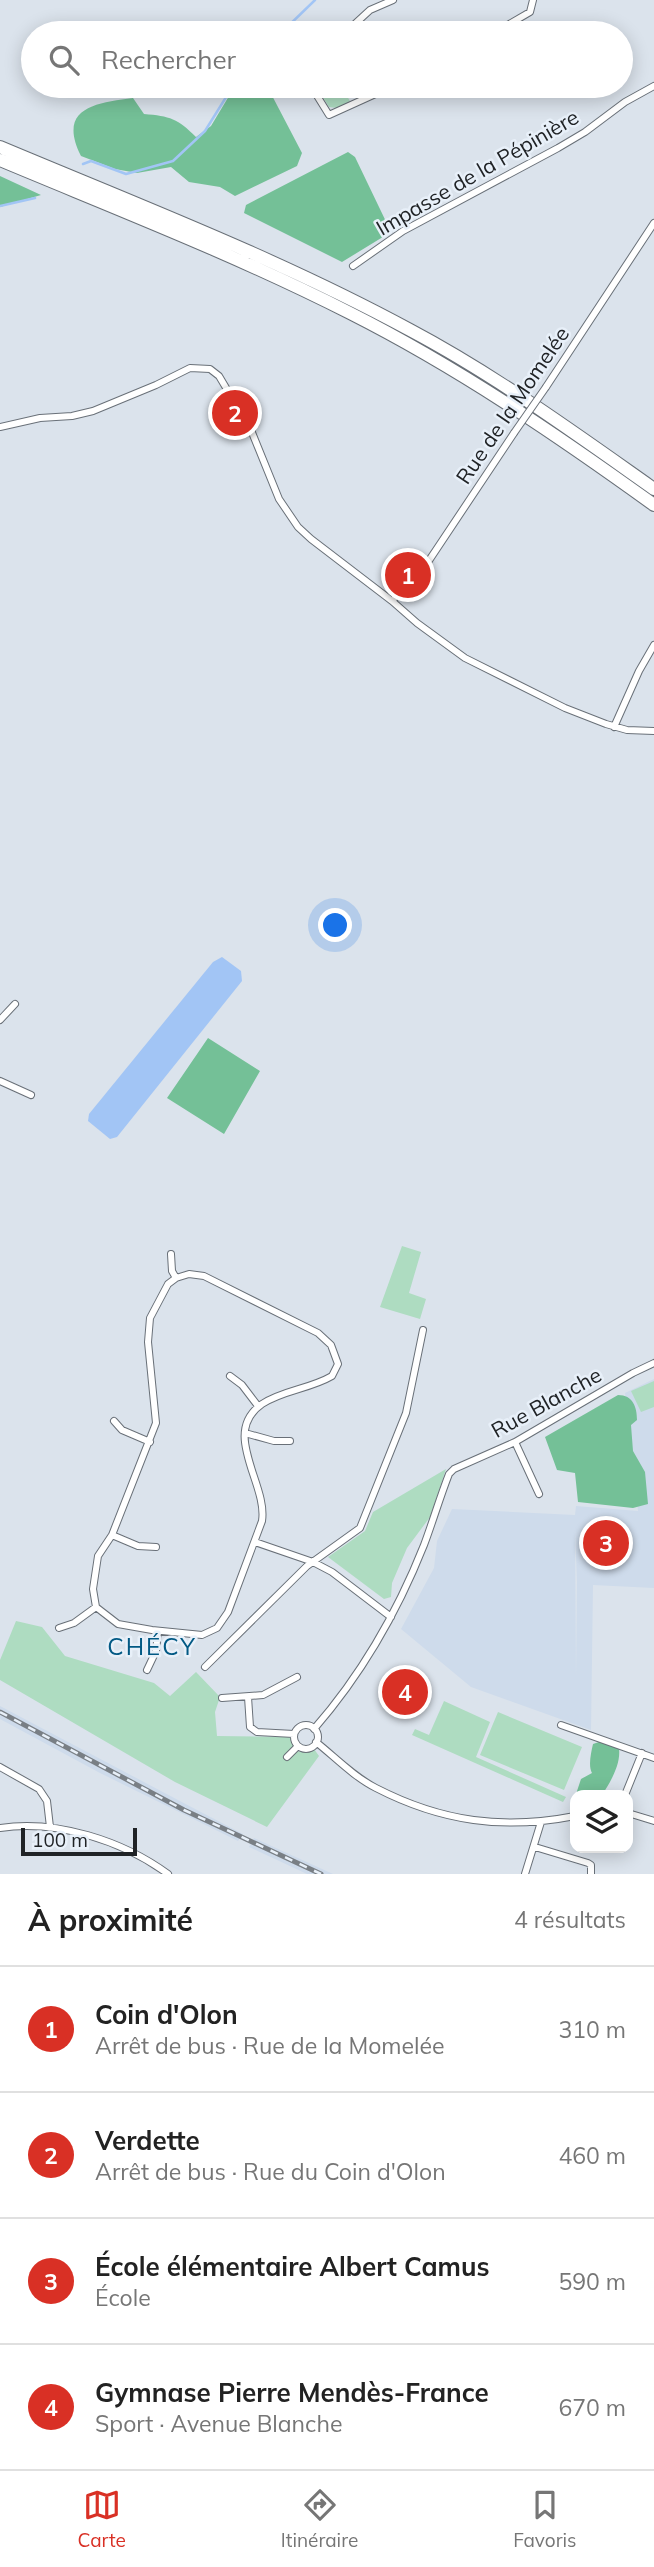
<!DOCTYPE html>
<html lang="fr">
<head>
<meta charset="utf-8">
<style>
	:root { --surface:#fff; --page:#f6f6f6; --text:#222; --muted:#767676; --line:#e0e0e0; --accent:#d93025 }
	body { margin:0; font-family:Mulish,sans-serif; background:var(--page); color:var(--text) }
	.controls { position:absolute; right:21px; bottom:21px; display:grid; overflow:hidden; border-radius:14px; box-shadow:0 4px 18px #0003 }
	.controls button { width:63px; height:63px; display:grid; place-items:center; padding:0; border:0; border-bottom:2px solid var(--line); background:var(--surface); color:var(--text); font:35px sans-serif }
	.scale { position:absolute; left:21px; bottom:18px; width:116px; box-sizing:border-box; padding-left:7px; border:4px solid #202326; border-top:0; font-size:19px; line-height:24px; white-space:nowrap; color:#202326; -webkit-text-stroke:5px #e8f0f9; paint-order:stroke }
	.you { position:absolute; left:336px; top:926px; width:24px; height:24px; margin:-18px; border:5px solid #fff; border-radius:50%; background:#1a73e8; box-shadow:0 0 0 10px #1a73e833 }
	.badge { display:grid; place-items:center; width:46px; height:46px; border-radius:50%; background:var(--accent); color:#fff; font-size:23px; font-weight:700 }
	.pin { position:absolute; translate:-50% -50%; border:4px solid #fff; box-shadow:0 2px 7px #0006 }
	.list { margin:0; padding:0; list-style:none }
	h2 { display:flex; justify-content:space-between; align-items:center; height:91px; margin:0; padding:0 28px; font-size:30px }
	h2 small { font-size:23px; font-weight:400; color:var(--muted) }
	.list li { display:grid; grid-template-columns:46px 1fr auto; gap:21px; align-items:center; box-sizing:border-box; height:126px; padding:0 28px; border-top:2px solid var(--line) }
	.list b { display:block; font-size:26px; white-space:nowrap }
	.list p { margin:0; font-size:23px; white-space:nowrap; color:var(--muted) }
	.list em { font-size:23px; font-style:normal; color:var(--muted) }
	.icon { flex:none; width:38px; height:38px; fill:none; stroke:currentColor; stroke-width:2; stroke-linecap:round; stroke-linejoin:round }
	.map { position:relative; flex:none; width:654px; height:1874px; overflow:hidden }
	.search { position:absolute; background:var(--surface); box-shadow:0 4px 18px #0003; left:21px; right:21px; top:21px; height:77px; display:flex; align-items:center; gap:18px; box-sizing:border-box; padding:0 24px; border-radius:38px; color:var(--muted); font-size:26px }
	.sheet { height:595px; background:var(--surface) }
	nav { display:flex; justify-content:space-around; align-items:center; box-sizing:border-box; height:98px; border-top:2px solid var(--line); background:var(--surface); font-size:19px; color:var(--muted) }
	nav a { display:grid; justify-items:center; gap:4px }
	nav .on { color:var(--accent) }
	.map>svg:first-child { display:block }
	.built { fill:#cedbeb; fill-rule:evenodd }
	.green { fill:#aedcc1 }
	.forest { fill:#74c097 }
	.water { fill:#a2c5f5 }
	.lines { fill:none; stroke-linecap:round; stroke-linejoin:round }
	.stream { stroke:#a2c5f5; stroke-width:2.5 }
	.street-casing { stroke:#697078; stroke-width:8 }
	.highway-casing { stroke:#697078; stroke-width:14 }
	.street { stroke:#fff; stroke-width:6 }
	.highway { stroke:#fff; stroke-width:12 }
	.rail-casing { stroke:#797f85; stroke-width:5 }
	.rail { stroke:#e8f0f9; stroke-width:2.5; stroke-dasharray:8; stroke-linecap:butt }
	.street-bridge-casing { stroke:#697078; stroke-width:8; stroke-linecap:butt }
	.street-bridge { stroke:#fff; stroke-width:6 }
	.labels { text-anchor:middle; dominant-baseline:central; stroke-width:5; stroke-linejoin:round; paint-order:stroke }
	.street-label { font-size:21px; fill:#202326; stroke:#e8f0f9 }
	.quarter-label { font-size:24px; letter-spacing:2px; fill:#025984; stroke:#e8f0f9 }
</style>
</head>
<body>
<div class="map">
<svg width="654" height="1874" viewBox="0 0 654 1874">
	<rect width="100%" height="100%" fill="#dbe3ec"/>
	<path class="built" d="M 654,1379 L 654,1588 L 593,1585 L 591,1730 L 471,1687 L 401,1629 L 434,1568 L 437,1541 L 452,1509 L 575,1515 L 576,1506 L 638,1511 L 625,1393 ZM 575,1529 L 577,1582 L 576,1679 L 575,1530 Z
		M 0,1706 L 178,1800 L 243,1834 L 238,1841 L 100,1773 L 0,1719 Z
		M 254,1838 L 333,1874 L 307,1874 L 249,1847 Z"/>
	<path class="green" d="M 316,86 L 341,86 L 350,101 L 337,108 L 329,107 Z
		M 402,1246 L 421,1252 L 409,1293 L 426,1299 L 420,1319 L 380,1307 Z
		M 654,1381 L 654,1407 L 641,1412 L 631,1391 Z
		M 446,1469 L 430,1517 L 407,1548 L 392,1583 L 391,1597 L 384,1599 L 328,1557 L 365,1531 L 373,1512 Z
		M 16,1621 L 42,1627 L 65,1656 L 154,1683 L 170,1696 L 196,1672 L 220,1697 L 215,1712 L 217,1736 L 290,1737 L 299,1752 L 314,1749 L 319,1756 L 267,1827 L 175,1782 L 0,1680 L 0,1660 Z
		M 444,1701 L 490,1722 L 476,1757 L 566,1797 L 563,1802 L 412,1735 L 415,1729 L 429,1735 Z
		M 498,1712 L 582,1747 L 564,1790 L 480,1755 Z"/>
	<path class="forest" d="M 235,86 L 267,86 L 302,153 L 297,166 L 235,196 L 220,187 L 189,182 L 171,167 L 137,173 L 115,169 L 81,156 C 57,108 95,103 133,98 L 144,114 C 170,116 178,119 196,137 L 211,126 Z
		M 348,152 L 355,157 L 391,232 L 342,262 L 244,213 L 246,205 Z
		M 0,176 L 41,195 L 0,207 Z
		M 208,1038 L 260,1071 L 224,1134 L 167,1098 Z
		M 618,1395 C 633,1395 637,1407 637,1420 L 631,1425 L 633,1451 L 645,1472 L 648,1504 L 633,1508 L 578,1502 L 575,1473 L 557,1470 L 545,1437 Z
		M 599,1742 L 619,1749 C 621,1764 610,1783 602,1795 L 578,1795 L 577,1791 L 581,1779 L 592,1773 C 588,1766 591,1753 593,1744 Z"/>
	<path class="water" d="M 222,957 L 241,971 L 242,981 L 117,1137 L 110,1139 L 88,1121 L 89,1114 L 213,962 Z"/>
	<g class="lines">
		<path class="stream" d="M 281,33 L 315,0
			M 83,164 L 91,161 L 126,174 L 173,161 L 205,131 L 233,86
			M 0,206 L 35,198"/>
		<g class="street-casing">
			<path id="street" d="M 345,33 L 370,10 L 393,0
				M 494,33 L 530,12 L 533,0
				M 311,86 L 329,115 L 393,86
				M 353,266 L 403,231 L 558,148 L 585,132 L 625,102 L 654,86
				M 546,387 L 654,223
				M 0,427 L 40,418 L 72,416 L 93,411 L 156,385 L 190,368 L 210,369 L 219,376 L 251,430 L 279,499 L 298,527 L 311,539 L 392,601 L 417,623 L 465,658 L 565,708 L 606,724 L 627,730 L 654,731
				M 392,601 L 428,562 L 514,433
				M 614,727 L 639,671 L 654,645
				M 0,1020 L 15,1004
				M 0,1081 L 31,1095
				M 171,1254 L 172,1271 L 176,1278
				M 189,1274 L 204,1276 L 318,1333 L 331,1345 L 338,1364 L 332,1376 C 310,1389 283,1390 262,1404 C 220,1433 268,1484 262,1521 L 228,1612 L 217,1628 L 202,1635 L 152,1630 L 118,1624 L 96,1607 L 93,1589 L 98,1556 L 112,1535 L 156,1423 L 148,1342 L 150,1318 L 168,1284 L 176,1278 Z
				M 230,1376 L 242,1385 L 258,1406
				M 114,1421 L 122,1430 L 150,1442
				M 245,1433 L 274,1441 L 290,1441
				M 515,1442 L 539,1494
				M 112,1535 L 138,1546 L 156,1547
				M 255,1542 L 313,1562 L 332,1572 L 391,1617
				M 59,1628 L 74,1623 L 96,1607
				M 205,1667 L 307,1566 L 360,1528 L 406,1413 L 423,1330
				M 147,1670 L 156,1651 L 158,1631
				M 248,1697 L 250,1727 L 257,1732 L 294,1734
				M 222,1698 L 263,1695 L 297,1677
				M 561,1725 L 654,1758
				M294 1737a12 12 0 1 1 24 0a12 12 0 1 1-24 0Z
				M 314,1729 C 362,1674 397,1613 424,1545 C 433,1521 440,1497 449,1474 L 454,1469 L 515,1442 L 633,1373 L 654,1363
				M 316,1742 C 335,1757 354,1777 376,1788 C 442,1822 504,1830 575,1816
				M 287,1757 L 298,1746
				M 0,1767 L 39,1789 L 47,1801 L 50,1827
				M 625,1795 L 642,1753
				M 628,1813 L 654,1821
				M 0,1828 C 56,1819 123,1841 168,1874
				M 535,1847 L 588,1863 L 591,1865 L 591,1874
				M 525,1874 L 541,1822"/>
		</g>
		<g class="highway-casing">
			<path id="highway" d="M 0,147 C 138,205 279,259 410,330 C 495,375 576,434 654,489
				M 0,160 C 117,209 236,255 350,313 C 457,367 557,435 654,505"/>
		</g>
		<use href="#street" class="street"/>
		<use href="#highway" class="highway"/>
		<g class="rail-casing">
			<path id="rail" d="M 0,1712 L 184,1810 L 321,1874"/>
		</g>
		<use href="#rail" class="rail"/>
		<g class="street-bridge-casing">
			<path id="street-bridge" d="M 514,433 L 546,387"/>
		</g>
		<use href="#street-bridge" class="street-bridge"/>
	</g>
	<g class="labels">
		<g class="street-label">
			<text transform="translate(477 172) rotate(-30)">Impasse de la Pépinière</text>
			<text transform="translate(512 405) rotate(-56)">Rue de la Momelée</text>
			<text transform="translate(546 1402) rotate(-29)">Rue Blanche</text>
		</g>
		<g class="quarter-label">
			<text x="152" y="1646">CHÉCY</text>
		</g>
	</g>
</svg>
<div class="controls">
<button><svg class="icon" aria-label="layers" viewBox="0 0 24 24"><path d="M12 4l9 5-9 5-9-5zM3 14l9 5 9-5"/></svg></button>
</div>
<div class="scale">100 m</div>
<div class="you"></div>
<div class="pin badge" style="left:408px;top:575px">1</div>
<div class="pin badge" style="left:235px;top:413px">2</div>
<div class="pin badge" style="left:606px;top:1543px">3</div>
<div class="pin badge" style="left:405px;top:1692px">4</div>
<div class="search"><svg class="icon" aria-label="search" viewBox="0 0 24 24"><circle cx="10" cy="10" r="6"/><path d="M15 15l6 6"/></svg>Rechercher</div>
</div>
<section class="sheet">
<h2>À proximité<small>4 résultats</small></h2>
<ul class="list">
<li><span class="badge">1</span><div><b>Coin d'Olon</b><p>Arrêt de bus · Rue de la Momelée</p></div><em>310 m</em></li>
<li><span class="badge">2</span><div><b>Verdette</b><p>Arrêt de bus · Rue du Coin d'Olon</p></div><em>460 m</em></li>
<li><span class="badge">3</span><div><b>École élémentaire Albert Camus</b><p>École</p></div><em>590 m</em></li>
<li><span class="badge">4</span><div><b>Gymnase Pierre Mendès-France</b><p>Sport · Avenue Blanche</p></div><em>670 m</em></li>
</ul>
</section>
<nav>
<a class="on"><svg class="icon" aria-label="map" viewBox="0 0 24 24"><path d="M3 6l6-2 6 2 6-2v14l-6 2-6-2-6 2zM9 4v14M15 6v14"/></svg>Carte</a>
<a><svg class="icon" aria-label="directions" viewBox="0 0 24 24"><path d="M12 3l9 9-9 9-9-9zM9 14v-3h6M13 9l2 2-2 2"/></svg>Itinéraire</a>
<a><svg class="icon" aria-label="saved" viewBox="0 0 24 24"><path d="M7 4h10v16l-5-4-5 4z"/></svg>Favoris</a>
</nav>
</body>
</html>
